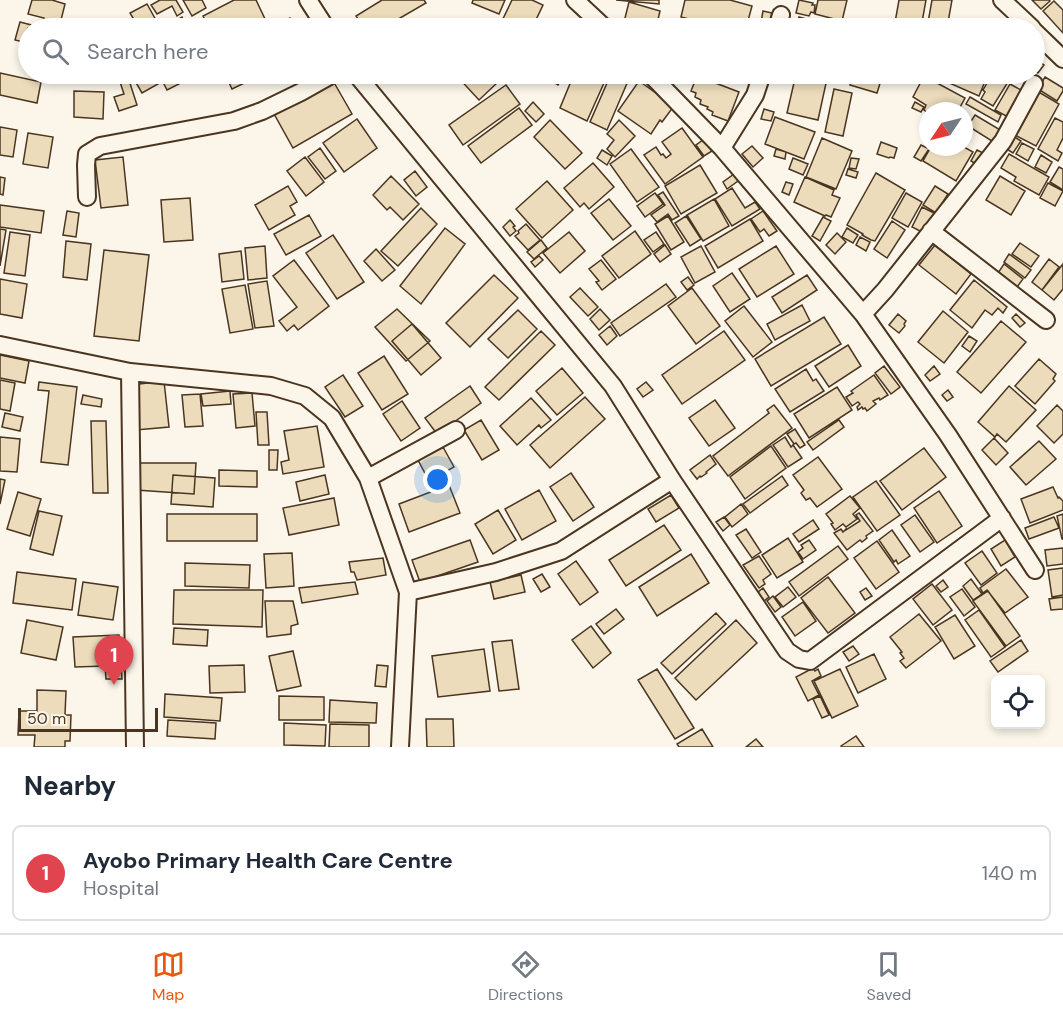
<!DOCTYPE html>
<html lang="en">
<head>
<meta charset="utf-8">
<style>
	:root { --surface:#fff; --page:#f6f6f7; --text:#1f2937; --muted:#747a83; --line:#e0e1e3; --accent:#ea580c }
	body { margin:0; font-family:"DM Sans",sans-serif; background:var(--page); color:var(--text) }
	.controls { position:absolute; right:18px; bottom:18px; display:grid; overflow:hidden; border-radius:9px; box-shadow:0 3px 9px #0003 }
	.controls button { width:54px; height:54px; display:grid; place-items:center; padding:0; border:0; border-bottom:2px solid var(--line); background:var(--surface); color:var(--text); font:30px sans-serif }
	.compass { position:absolute; left:919px; top:102px; width:54px; height:54px; border-radius:50%; background:var(--surface); box-shadow:0 3px 9px #0003; rotate:235deg }
	.scale { position:absolute; left:18px; bottom:15px; width:140px; box-sizing:border-box; padding-left:6px; border:3px solid #4a3520; border-top:0; font-size:16px; line-height:21px; white-space:nowrap; color:#4a3520; -webkit-text-stroke:4px #fbf6e9; paint-order:stroke }
	.you { position:absolute; left:438px; top:480px; width:21px; height:21px; margin:-15px; border:4px solid #fff; border-radius:50%; background:#1a73e8; box-shadow:0 0 0 9px #1a73e833 }
	.badge { display:grid; place-items:center; width:39px; height:39px; border-radius:50%; background:var(--accent); color:#fff; font-size:20px; font-weight:700 }
	.pin { position:absolute; translate:-50% -50px; filter:drop-shadow(0 2px 3px #0008) }
	.pin::after { content:''; position:absolute; top:32px; width:21px; height:18px; background:inherit; clip-path:polygon(0 0,100% 0,50% 100%) }
	.list { margin:0; padding:0; list-style:none }
	h2 { display:flex; justify-content:space-between; align-items:center; height:78px; margin:0; padding:0 24px; font-size:26px }
	h2 small { font-size:20px; font-weight:400; color:var(--muted) }
	.list li { display:grid; grid-template-columns:39px 1fr auto; gap:18px; align-items:center; box-sizing:border-box; height:96px; margin:0 12px 12px; padding:0 12px; border:2px solid var(--line); border-radius:9px }
	.list b { display:block; font-size:22px; white-space:nowrap }
	.list p { margin:0; font-size:20px; white-space:nowrap; color:var(--muted) }
	.list em { font-size:20px; font-style:normal; color:var(--muted) }
	.icon { flex:none; width:33px; height:33px; fill:none; stroke:currentColor; stroke-width:2; stroke-linecap:round; stroke-linejoin:round }
	.map { position:relative; flex:none; width:1063px; height:747px; overflow:hidden }
	.search { position:absolute; background:var(--surface); box-shadow:0 3px 9px #0003; left:18px; right:18px; top:18px; height:66px; display:flex; align-items:center; gap:15px; box-sizing:border-box; padding:0 21px; border-radius:33px; color:var(--muted); font-size:22px }
	.sheet { height:186px; background:var(--surface) }
	nav { display:flex; justify-content:space-around; align-items:center; box-sizing:border-box; height:84px; border-top:2px solid var(--line); background:var(--surface); font-size:16px; color:var(--muted) }
	nav a { display:grid; justify-items:center; gap:3px }
	nav .on { color:var(--accent) }
	.map>svg:first-child { display:block }
	.building { fill:#ecdcbc; stroke:#4a3520; stroke-width:1.5 }
	.lines { fill:none; stroke-linecap:round; stroke-linejoin:round }
	.minor-casing { stroke:#4a3520; stroke-width:20 }
	.minor { stroke:#fbf6e9; stroke-width:16 }
</style>
</head>
<body>
<div class="map">
<svg width="1063" height="747" viewBox="0 0 1063 747">
	<rect width="100%" height="100%" fill="#fbf6e9"/>
	<path class="building" d="M 32,0 L 52,0 L 65,4 L 59,28 L 43,24 L 44,18 L 28,14 Z
		M 160,0 L 176,0 L 183,12 L 177,16 L 172,6 L 157,14 L 151,5 Z
		M 183,0 L 202,0 L 206,8 L 192,16 Z
		M 234,0 L 256,0 L 265,19 L 247,28 L 209,28 L 203,16 Z
		M 382,0 L 424,0 L 426,3 L 383,28 L 364,28 L 356,16 Z
		M 473,0 L 505,0 L 499,14 L 472,3 Z
		M 512,0 L 532,0 L 543,5 L 532,28 L 502,28 L 499,27 Z
		M 616,0 L 659,0 L 659,4 Z
		M 685,0 L 730,0 L 752,6 L 746,28 L 723,28 L 681,17 Z
		M 799,0 L 813,3 L 812,5 L 815,5 L 814,13 L 811,12 L 809,16 L 796,13 Z
		M 818,0 L 847,0 L 842,21 L 815,14 Z
		M 899,0 L 926,0 L 921,28 L 894,28 Z
		M 932,0 L 952,0 L 947,28 L 927,28 Z
		M 1032,0 L 1049,0 L 1050,1 L 1041,9 Z
		M 1054,1 L 1063,10 L 1063,33 L 1043,11 Z
		M 629,2 L 660,11 L 656,28 L 650,28 L 624,22 Z
		M 147,4 L 157,22 L 146,28 L 139,28 L 130,13 Z
		M 763,11 L 772,13 L 768,28 L 760,28 Z
		M 182,17 L 188,28 L 167,28 L 165,27 Z
		M 799,17 L 828,25 L 827,28 L 830,28 L 796,28 Z
		M 290,18 L 294,28 L 269,28 Z
		M 957,19 L 985,25 L 985,28 L 955,28 Z
		M 20,22 L 43,28 L 28,28 L 28,43 L 15,40 Z
		M 1034,58 L 1044,65 L 1038,73 L 1034,70 Z
		M 0,73 L 41,82 L 37,103 L 0,95 Z
		M 67,74 L 98,74 L 97,79 L 80,75 L 79,81 L 66,77 Z
		M 127,74 L 137,105 L 119,111 L 114,97 L 124,94 L 118,76 Z
		M 131,74 L 153,74 L 158,84 L 142,93 Z
		M 159,74 L 179,74 L 183,82 L 167,90 Z
		M 225,74 L 261,74 L 261,75 L 232,89 Z
		M 455,74 L 490,74 L 498,82 L 479,100 Z
		M 541,74 L 565,74 L 558,85 Z
		M 574,74 L 608,74 L 587,121 L 560,108 Z
		M 611,74 L 631,74 L 607,130 L 590,122 Z
		M 711,74 L 746,74 L 746,75 L 741,74 L 738,83 Z
		M 796,74 L 828,74 L 818,120 L 787,113 Z
		M 854,74 L 883,74 L 877,93 L 850,85 Z
		M 943,74 L 972,74 L 986,79 L 979,96 L 940,79 Z
		M 988,74 L 1013,74 L 993,106 L 981,99 L 985,92 L 983,90 L 987,83 L 985,82 Z
		M 697,76 L 739,92 L 728,121 L 712,115 L 713,112 L 707,109 L 708,107 L 700,104 L 701,100 L 695,97 L 696,93 L 691,91 Z
		M 924,76 L 965,98 L 958,111 L 938,111 L 932,108 L 931,111 L 928,111 L 928,113 L 924,110 L 926,105 L 913,97 Z
		M 1045,77 L 1063,88 L 1063,91 L 1057,101 L 1038,89 Z
		M 332,79 L 352,114 L 293,148 L 273,112 Z
		M 639,81 L 674,106 L 662,122 L 660,120 L 651,134 L 618,111 Z
		M 1010,84 L 1023,91 L 1008,117 L 995,110 Z
		M 506,85 L 520,104 L 463,145 L 449,125 Z
		M 834,89 L 852,93 L 843,136 L 825,132 Z
		M 74,91 L 104,92 L 103,119 L 74,117 Z
		M 1037,91 L 1059,104 L 1036,146 L 1013,134 Z
		M 970,97 L 1001,115 L 998,122 L 966,104 Z
		M 533,102 L 544,114 L 536,122 L 525,111 Z
		M 915,102 L 924,107 L 921,112 L 912,108 Z
		M 519,108 L 532,125 L 481,163 L 468,146 Z
		M 764,109 L 774,112 L 771,121 L 761,119 Z
		M 975,115 L 1002,131 L 995,143 L 968,126 Z
		M 775,117 L 815,132 L 804,159 L 765,144 Z
		M 1055,118 L 1063,122 L 1063,138 L 1057,150 L 1062,153 L 1058,161 L 1038,149 Z
		M 357,119 L 377,148 L 344,172 L 323,143 Z
		M 550,120 L 582,153 L 565,169 L 534,137 Z
		M 619,120 L 635,136 L 615,157 L 607,149 L 614,140 L 607,134 Z
		M 0,127 L 17,130 L 13,157 L 0,155 Z
		M 682,128 L 703,157 L 665,184 L 644,155 L 656,147 L 661,155 L 663,154 L 666,158 L 671,154 L 662,142 Z
		M 28,133 L 53,137 L 48,168 L 23,164 Z
		M 1013,136 L 1021,141 L 1013,153 L 1005,148 Z
		M 822,138 L 852,151 L 836,189 L 806,177 Z
		M 703,140 L 712,151 L 704,156 L 696,145 Z
		M 881,142 L 897,148 L 894,158 L 890,157 L 889,158 L 877,154 Z
		M 1022,143 L 1034,149 L 1028,161 L 1016,154 Z
		M 921,145 L 929,149 L 921,161 L 914,157 Z
		M 752,146 L 763,158 L 753,167 L 742,154 Z
		M 931,147 L 964,147 L 973,152 L 956,181 L 923,161 Z
		M 320,148 L 336,171 L 325,179 L 308,157 Z
		M 631,149 L 659,187 L 637,202 L 610,164 Z
		M 776,149 L 786,152 L 785,159 L 774,156 Z
		M 602,150 L 612,156 L 607,165 L 597,158 Z
		M 977,150 L 985,154 L 976,164 L 971,161 Z
		M 1009,154 L 1049,177 L 1039,195 L 1014,181 L 1016,177 L 1001,168 Z
		M 1041,155 L 1052,162 L 1046,173 L 1035,167 Z
		M 123,157 L 128,205 L 101,208 L 95,160 Z
		M 305,157 L 324,182 L 306,196 L 287,171 Z
		M 793,158 L 808,164 L 803,175 L 789,169 Z
		M 851,158 L 859,159 L 856,169 L 849,168 Z
		M 593,163 L 614,187 L 589,209 L 584,203 L 580,207 L 564,188 Z
		M 700,165 L 717,193 L 681,214 L 665,186 Z
		M 1059,167 L 1063,169 L 1063,190 L 1050,182 Z
		M 848,169 L 858,172 L 856,178 L 846,175 Z
		M 415,171 L 427,187 L 416,196 L 404,180 Z
		M 876,173 L 905,190 L 875,241 L 871,240 L 862,235 L 863,234 L 847,225 Z
		M 734,174 L 738,181 L 727,189 L 723,182 Z
		M 391,176 L 419,204 L 403,220 L 390,207 L 387,210 L 373,195 Z
		M 1000,176 L 1025,191 L 1011,215 L 986,200 Z
		M 0,177 L 5,178 L 3,195 L 0,194 Z
		M 805,177 L 834,190 L 832,195 L 840,198 L 831,217 L 826,215 L 825,216 L 794,202 Z
		M 547,181 L 573,210 L 542,238 L 516,209 Z
		M 786,182 L 793,184 L 789,195 L 782,192 Z
		M 1048,183 L 1063,191 L 1055,206 L 1040,198 Z
		M 288,186 L 297,202 L 290,206 L 295,215 L 269,230 L 255,205 Z
		M 935,186 L 948,194 L 936,213 L 923,205 Z
		M 732,188 L 745,208 L 755,202 L 760,209 L 732,226 L 715,199 Z
		M 663,192 L 679,216 L 672,220 L 668,214 L 657,222 L 651,215 L 665,205 L 658,195 Z
		M 655,193 L 663,204 L 645,217 L 637,206 Z
		M 906,193 L 922,202 L 908,227 L 892,218 Z
		M 190,198 L 193,240 L 164,242 L 161,200 Z
		M 609,199 L 631,226 L 613,240 L 591,213 Z
		M 714,199 L 729,226 L 703,241 L 687,215 Z
		M 0,205 L 44,211 L 41,233 L 0,227 Z
		M 922,207 L 934,213 L 924,233 L 912,227 Z
		M 421,208 L 437,224 L 398,266 L 381,251 Z
		M 67,211 L 79,213 L 76,237 L 63,235 Z
		M 763,211 L 777,231 L 769,236 L 764,229 L 760,232 L 751,219 Z
		M 309,215 L 321,236 L 286,255 L 274,234 Z
		M 668,216 L 684,242 L 671,250 L 655,224 Z
		M 686,216 L 701,239 L 690,246 L 675,223 Z
		M 823,217 L 831,221 L 820,241 L 812,236 Z
		M 750,219 L 763,241 L 718,268 L 705,246 Z
		M 510,220 L 515,226 L 513,227 L 516,231 L 510,236 L 503,227 Z
		M 892,221 L 905,230 L 887,258 L 874,249 Z
		M 526,224 L 540,240 L 528,250 L 515,236 L 519,233 L 518,231 Z
		M 445,228 L 465,244 L 421,304 L 400,286 Z
		M 847,228 L 858,235 L 853,243 L 842,237 Z
		M 0,229 L 6,230 L 0,266 Z
		M 635,231 L 651,254 L 619,278 L 602,256 Z
		M 10,232 L 30,235 L 25,276 L 4,273 Z
		M 569,232 L 585,251 L 560,273 L 543,253 Z
		M 656,232 L 664,244 L 653,252 L 644,240 Z
		M 837,233 L 846,242 L 835,254 L 826,245 Z
		M 333,235 L 364,282 L 337,299 L 306,253 Z
		M 860,237 L 870,242 L 866,251 L 856,245 Z
		M 541,240 L 547,248 L 534,259 L 527,252 Z
		M 66,241 L 91,244 L 87,280 L 63,277 Z
		M 1020,243 L 1039,256 L 1031,267 L 1012,254 Z
		M 665,245 L 671,254 L 660,262 L 654,254 Z
		M 935,245 L 971,274 L 956,294 L 919,265 Z
		M 265,246 L 267,278 L 248,280 L 245,248 Z
		M 701,246 L 715,272 L 695,283 L 681,257 Z
		M 776,246 L 794,274 L 757,297 L 739,269 Z
		M 376,249 L 395,270 L 382,281 L 364,261 Z
		M 104,250 L 149,255 L 139,341 L 94,336 Z
		M 241,251 L 244,279 L 222,282 L 219,254 Z
		M 1009,254 L 1031,270 L 1025,278 L 1004,262 Z
		M 539,256 L 543,260 L 535,267 L 531,262 Z
		M 1049,259 L 1059,267 L 1042,290 L 1032,282 Z
		M 294,260 L 329,306 L 298,330 L 294,325 L 287,331 L 279,321 L 297,307 L 273,276 Z
		M 601,260 L 616,279 L 602,290 L 596,282 L 599,281 L 589,269 Z
		M 1004,264 L 1023,279 L 1017,287 L 998,273 Z
		M 1063,264 L 1063,289 L 1054,300 L 1042,290 Z
		M 732,273 L 750,299 L 730,312 L 713,286 Z
		M 494,275 L 518,298 L 470,347 L 446,323 Z
		M 807,275 L 817,290 L 782,313 L 772,297 Z
		M 688,277 L 694,285 L 687,290 L 681,282 Z
		M 0,279 L 27,284 L 22,318 L 0,314 Z
		M 974,280 L 1007,307 L 1003,313 L 998,308 L 992,315 L 985,310 L 972,328 L 950,310 Z
		M 267,281 L 274,326 L 255,328 L 248,284 Z
		M 666,284 L 676,297 L 620,336 L 611,323 Z
		M 245,285 L 253,329 L 230,333 L 222,289 Z
		M 580,288 L 598,307 L 588,316 L 570,297 Z
		M 692,288 L 720,326 L 696,344 L 668,306 Z
		M 802,305 L 810,321 L 775,340 L 767,324 Z
		M 744,306 L 772,342 L 753,357 L 725,321 Z
		M 397,309 L 430,341 L 406,361 L 375,327 Z
		M 600,309 L 610,320 L 599,330 L 590,319 Z
		M 518,310 L 537,329 L 508,358 L 488,339 Z
		M 943,311 L 968,332 L 944,363 L 918,342 Z
		M 898,314 L 906,321 L 904,324 L 905,326 L 899,333 L 889,325 Z
		M 1016,314 L 1025,323 L 1020,327 L 1012,318 Z
		M 824,317 L 841,344 L 771,386 L 755,359 Z
		M 1001,321 L 1026,342 L 981,393 L 957,372 Z
		M 412,324 L 441,358 L 421,375 L 392,341 Z
		M 610,326 L 617,336 L 607,345 L 599,335 Z
		M 541,331 L 555,345 L 499,400 L 485,387 Z
		M 724,331 L 745,360 L 682,404 L 662,375 Z
		M 969,336 L 977,341 L 970,352 L 962,346 Z
		M 848,345 L 861,366 L 829,387 L 815,366 Z
		M 0,355 L 29,361 L 25,383 L 0,378 Z
		M 384,356 L 408,394 L 382,410 L 358,373 Z
		M 1039,359 L 1056,374 L 1053,379 L 1055,381 L 1035,404 L 1015,386 Z
		M 884,366 L 900,387 L 891,394 L 875,373 Z
		M 934,366 L 940,374 L 930,381 L 925,375 Z
		M 562,368 L 583,393 L 557,415 L 536,391 Z
		M 806,369 L 813,381 L 816,379 L 824,391 L 790,412 L 775,389 Z
		M 343,375 L 363,406 L 345,417 L 325,387 Z
		M 874,375 L 888,395 L 880,400 L 879,398 L 873,401 L 876,404 L 867,411 L 865,408 L 863,409 L 862,407 L 858,410 L 857,407 L 860,404 L 858,402 L 852,406 L 846,397 L 853,393 L 851,391 Z
		M 0,380 L 15,383 L 10,411 L 0,409 Z
		M 164,381 L 169,427 L 136,430 L 131,385 Z
		M 39,382 L 77,387 L 68,465 L 41,462 L 49,391 L 38,390 Z
		M 646,382 L 653,390 L 643,397 L 637,389 Z
		M 470,386 L 481,403 L 437,434 L 425,418 Z
		M 1009,386 L 1036,410 L 1006,442 L 997,434 L 995,437 L 978,422 Z
		M 837,387 L 852,410 L 809,438 L 794,414 Z
		M 948,390 L 953,397 L 947,401 L 942,395 Z
		M 230,391 L 231,404 L 203,406 L 201,394 Z
		M 252,393 L 255,426 L 236,428 L 233,394 Z
		M 200,394 L 203,426 L 185,427 L 182,395 Z
		M 83,395 L 102,399 L 101,407 L 81,404 Z
		M 585,397 L 605,419 L 550,468 L 530,445 Z
		M 531,398 L 551,420 L 541,428 L 539,425 L 517,445 L 500,426 Z
		M 715,400 L 735,428 L 709,446 L 689,418 Z
		M 402,401 L 420,428 L 401,441 L 383,414 Z
		M 774,405 L 792,428 L 728,476 L 713,456 L 769,413 L 767,410 Z
		M 1057,405 L 1063,411 L 1063,434 L 1054,443 L 1037,426 Z
		M 256,412 L 267,412 L 269,445 L 258,445 Z
		M 5,413 L 23,417 L 20,431 L 2,427 Z
		M 481,420 L 499,450 L 482,460 L 464,430 Z
		M 839,420 L 844,427 L 813,450 L 807,442 Z
		M 91,421 L 106,421 L 108,493 L 93,493 Z
		M 317,426 L 324,467 L 283,474 L 281,462 L 289,460 L 284,431 Z
		M 795,429 L 805,445 L 800,448 L 796,443 L 794,444 L 787,434 Z
		M 0,437 L 20,439 L 17,472 L 0,471 Z
		M 785,437 L 791,447 L 793,445 L 802,458 L 788,467 L 773,445 Z
		M 994,438 L 1008,453 L 996,465 L 982,450 Z
		M 1039,441 L 1056,459 L 1026,485 L 1010,467 Z
		M 771,446 L 786,468 L 745,499 L 730,477 Z
		M 443,447 L 454,467 L 429,481 L 418,460 Z
		M 924,448 L 946,477 L 902,510 L 880,481 Z
		M 269,450 L 278,450 L 277,470 L 269,470 Z
		M 710,455 L 716,464 L 706,472 L 707,473 L 701,477 L 700,476 L 697,479 L 690,470 Z
		M 818,457 L 842,489 L 817,507 L 810,498 L 806,500 L 801,493 L 804,490 L 793,475 Z
		M 134,463 L 196,463 L 194,494 L 136,490 Z
		M 219,470 L 257,471 L 257,487 L 219,486 Z
		M 571,473 L 594,507 L 573,521 L 550,487 Z
		M 173,475 L 215,478 L 213,507 L 171,504 Z
		M 325,475 L 329,494 L 300,501 L 296,482 Z
		M 782,476 L 788,485 L 750,513 L 743,504 Z
		M 0,479 L 5,480 L 0,504 Z
		M 876,481 L 900,515 L 877,531 L 853,497 Z
		M 449,485 L 460,513 L 409,532 L 399,504 Z
		M 1053,487 L 1058,498 L 1059,497 L 1063,501 L 1063,510 L 1030,523 L 1021,499 Z
		M 539,490 L 556,521 L 522,540 L 505,509 Z
		M 939,491 L 962,526 L 937,543 L 914,508 Z
		M 18,492 L 41,499 L 30,536 L 7,529 Z
		M 671,495 L 679,508 L 656,522 L 648,509 Z
		M 850,496 L 860,508 L 853,514 L 857,519 L 846,527 L 843,524 L 835,530 L 831,524 L 833,523 L 826,514 Z
		M 334,498 L 339,525 L 289,535 L 283,508 Z
		M 741,504 L 748,514 L 732,527 L 725,517 Z
		M 498,510 L 516,540 L 493,554 L 475,524 Z
		M 39,511 L 62,516 L 53,555 L 30,549 Z
		M 859,513 L 873,531 L 866,536 L 867,538 L 862,542 L 860,540 L 847,550 L 834,533 L 841,529 L 843,532 L 846,529 L 846,530 L 860,521 L 856,515 Z
		M 167,514 L 257,514 L 257,541 L 167,541 Z
		M 1063,514 L 1063,539 L 1062,539 L 1057,516 Z
		M 915,515 L 934,542 L 920,552 L 901,525 Z
		M 724,517 L 730,525 L 723,531 L 716,522 Z
		M 1054,517 L 1059,528 L 1029,539 L 1025,528 Z
		M 813,520 L 819,529 L 799,542 L 793,534 Z
		M 664,525 L 681,550 L 626,586 L 609,560 Z
		M 746,529 L 761,552 L 752,558 L 736,535 Z
		M 892,530 L 910,556 L 898,564 L 896,560 L 894,562 L 879,540 Z
		M 788,538 L 803,562 L 777,578 L 762,555 Z
		M 470,540 L 478,562 L 420,582 L 412,560 Z
		M 809,540 L 816,550 L 803,559 L 798,552 L 803,548 L 801,545 Z
		M 1005,540 L 1015,557 L 1001,566 L 991,549 Z
		M 877,541 L 899,572 L 876,589 L 854,558 Z
		M 838,546 L 848,559 L 799,596 L 789,582 Z
		M 1063,548 L 1063,564 L 1047,566 L 1045,550 Z
		M 982,551 L 997,573 L 981,585 L 965,563 Z
		M 292,553 L 294,586 L 266,588 L 264,554 Z
		M 691,554 L 709,583 L 657,616 L 639,587 Z
		M 759,556 L 771,574 L 763,580 L 765,584 L 759,588 L 743,565 Z
		M 383,558 L 386,575 L 357,580 L 354,572 L 351,572 L 349,562 Z
		M 576,561 L 598,592 L 580,605 L 558,574 Z
		M 185,563 L 250,565 L 249,588 L 185,586 Z
		M 1063,568 L 1063,595 L 1052,597 L 1048,570 Z
		M 1006,569 L 1028,597 L 1005,613 L 987,590 L 983,593 L 980,588 Z
		M 17,572 L 76,579 L 72,610 L 13,603 Z
		M 542,574 L 550,587 L 541,592 L 533,579 Z
		M 521,575 L 525,592 L 494,599 L 490,582 Z
		M 828,577 L 855,613 L 828,633 L 801,598 Z
		M 971,579 L 982,594 L 973,600 L 963,586 Z
		M 943,580 L 948,587 L 941,592 L 936,586 Z
		M 83,582 L 118,587 L 113,620 L 78,615 Z
		M 355,582 L 358,594 L 302,603 L 299,588 Z
		M 932,584 L 952,610 L 933,625 L 913,599 Z
		M 788,587 L 796,597 L 783,607 L 775,597 Z
		M 763,588 L 769,597 L 764,601 L 758,592 Z
		M 866,588 L 872,596 L 865,600 L 860,592 Z
		M 962,589 L 975,607 L 964,616 L 950,597 Z
		M 174,590 L 263,590 L 262,627 L 173,624 Z
		M 988,591 L 1020,636 L 1006,646 L 973,601 Z
		M 773,596 L 781,607 L 775,612 L 767,601 Z
		M 1063,597 L 1063,609 L 1051,610 L 1049,599 Z
		M 265,601 L 293,601 L 298,624 L 291,626 L 291,634 L 267,637 Z
		M 803,602 L 816,621 L 795,636 L 782,617 Z
		M 616,609 L 624,619 L 604,634 L 596,624 Z
		M 979,610 L 1005,647 L 991,657 L 965,620 Z
		M 716,613 L 726,624 L 672,674 L 661,663 Z
		M 919,614 L 941,641 L 906,668 L 900,661 L 904,658 L 900,653 L 902,652 L 890,637 Z
		M 955,615 L 975,646 L 954,659 L 935,627 Z
		M 27,620 L 63,627 L 56,660 L 21,653 Z
		M 736,620 L 757,643 L 696,700 L 675,678 Z
		M 591,626 L 611,653 L 593,668 L 572,640 Z
		M 174,628 L 208,630 L 207,646 L 173,644 Z
		M 119,635 L 122,679 L 106,679 L 105,666 L 75,667 L 73,637 Z
		M 512,640 L 519,689 L 499,691 L 492,642 Z
		M 1021,640 L 1028,651 L 998,672 L 990,661 Z
		M 853,646 L 859,654 L 849,661 L 843,652 Z
		M 484,649 L 490,691 L 438,697 L 432,656 Z
		M 293,651 L 301,686 L 277,691 L 269,656 Z
		M 874,654 L 886,679 L 858,693 L 846,667 Z
		M 244,665 L 245,692 L 210,693 L 209,666 Z
		M 377,665 L 388,666 L 386,687 L 375,686 Z
		M 813,668 L 815,671 L 818,669 L 821,676 L 812,681 L 819,695 L 808,701 L 796,677 Z
		M 657,669 L 694,728 L 675,739 L 638,680 Z
		M 840,669 L 858,706 L 832,718 L 814,681 Z
		M 37,690 L 66,691 L 65,715 L 71,715 L 70,741 L 65,741 L 65,747 L 34,747 L 35,735 L 18,735 L 19,711 L 37,711 Z
		M 165,694 L 222,698 L 220,721 L 164,717 Z
		M 279,696 L 324,697 L 324,720 L 279,720 Z
		M 820,696 L 829,715 L 822,718 L 813,699 Z
		M 330,700 L 377,703 L 376,723 L 329,722 Z
		M 426,719 L 453,719 L 454,747 L 427,747 Z
		M 168,720 L 216,723 L 215,739 L 167,736 Z
		M 284,723 L 326,725 L 325,746 L 284,745 Z
		M 330,724 L 369,725 L 369,747 L 329,747 Z
		M 702,729 L 713,747 L 679,747 L 677,744 Z
		M 856,736 L 864,747 L 842,747 L 841,746 Z
		M 756,739 L 763,747 L 746,747 Z"/>
	<g class="lines">
		<g class="minor-casing">
			<path id="minor" d="M 308,0 L 326,28
				M 575,0 L 605,28
				M 1002,0 L 1032,28
				M 777,28 L 781,15
				M 1034,31 L 1063,59
				M 356,74 L 613,386 L 672,480 L 787,651 L 799,659 L 810,661 L 1002,518
				M 650,74 L 722,148 L 863,314 L 948,435 L 1035,570
				M 722,148 L 755,95 L 762,74
				M 87,197 L 86,165 L 87,154 L 100,146 L 234,121 L 262,111 L 301,92 L 333,74
				M 931,231 L 1046,320
				M 863,314 L 885,290 L 1003,141 L 1034,84
				M 0,345 L 130,372 L 271,386 L 305,396 L 332,418 L 368,478 L 408,592 L 400,747
				M 130,372 L 135,747
				M 368,478 L 456,430
				M 408,592 L 496,572 L 561,551 L 672,480"/>
		</g>
		<use href="#minor" class="minor"/>
	</g>
</svg>
<div class="controls">
<button><svg class="icon" aria-label="locate" viewBox="0 0 24 24"><circle cx="12" cy="12" r="6"/><path d="M12 2v4M12 18v4M2 12h4M18 12h4"/></svg></button>
</div>
<svg class="compass" viewBox="-18 -18 36 36"><path d="M0-13l5 13h-10z" fill="#e53935"/><path d="M0 13l5-13h-10z" fill="#747a83"/></svg>
<div class="scale">50 m</div>
<div class="you"></div>
<div class="pin badge" style="left:114px;top:685px;background:#e0444e">1</div>
<div class="search"><svg class="icon" aria-label="search" viewBox="0 0 24 24"><circle cx="10" cy="10" r="6"/><path d="M15 15l6 6"/></svg>Search here</div>
</div>
<section class="sheet">
<h2>Nearby<small></small></h2>
<ul class="list">
<li><span class="badge" style="background:#e0444e">1</span><div><b>Ayobo Primary Health Care Centre</b><p>Hospital</p></div><em>140 m</em></li>
</ul>
</section>
<nav>
<a class="on"><svg class="icon" aria-label="map" viewBox="0 0 24 24"><path d="M3 6l6-2 6 2 6-2v14l-6 2-6-2-6 2zM9 4v14M15 6v14"/></svg>Map</a>
<a><svg class="icon" aria-label="directions" viewBox="0 0 24 24"><path d="M12 3l9 9-9 9-9-9zM9 14v-3h6M13 9l2 2-2 2"/></svg>Directions</a>
<a><svg class="icon" aria-label="saved" viewBox="0 0 24 24"><path d="M7 4h10v16l-5-4-5 4z"/></svg>Saved</a>
</nav>
</body>
</html>
